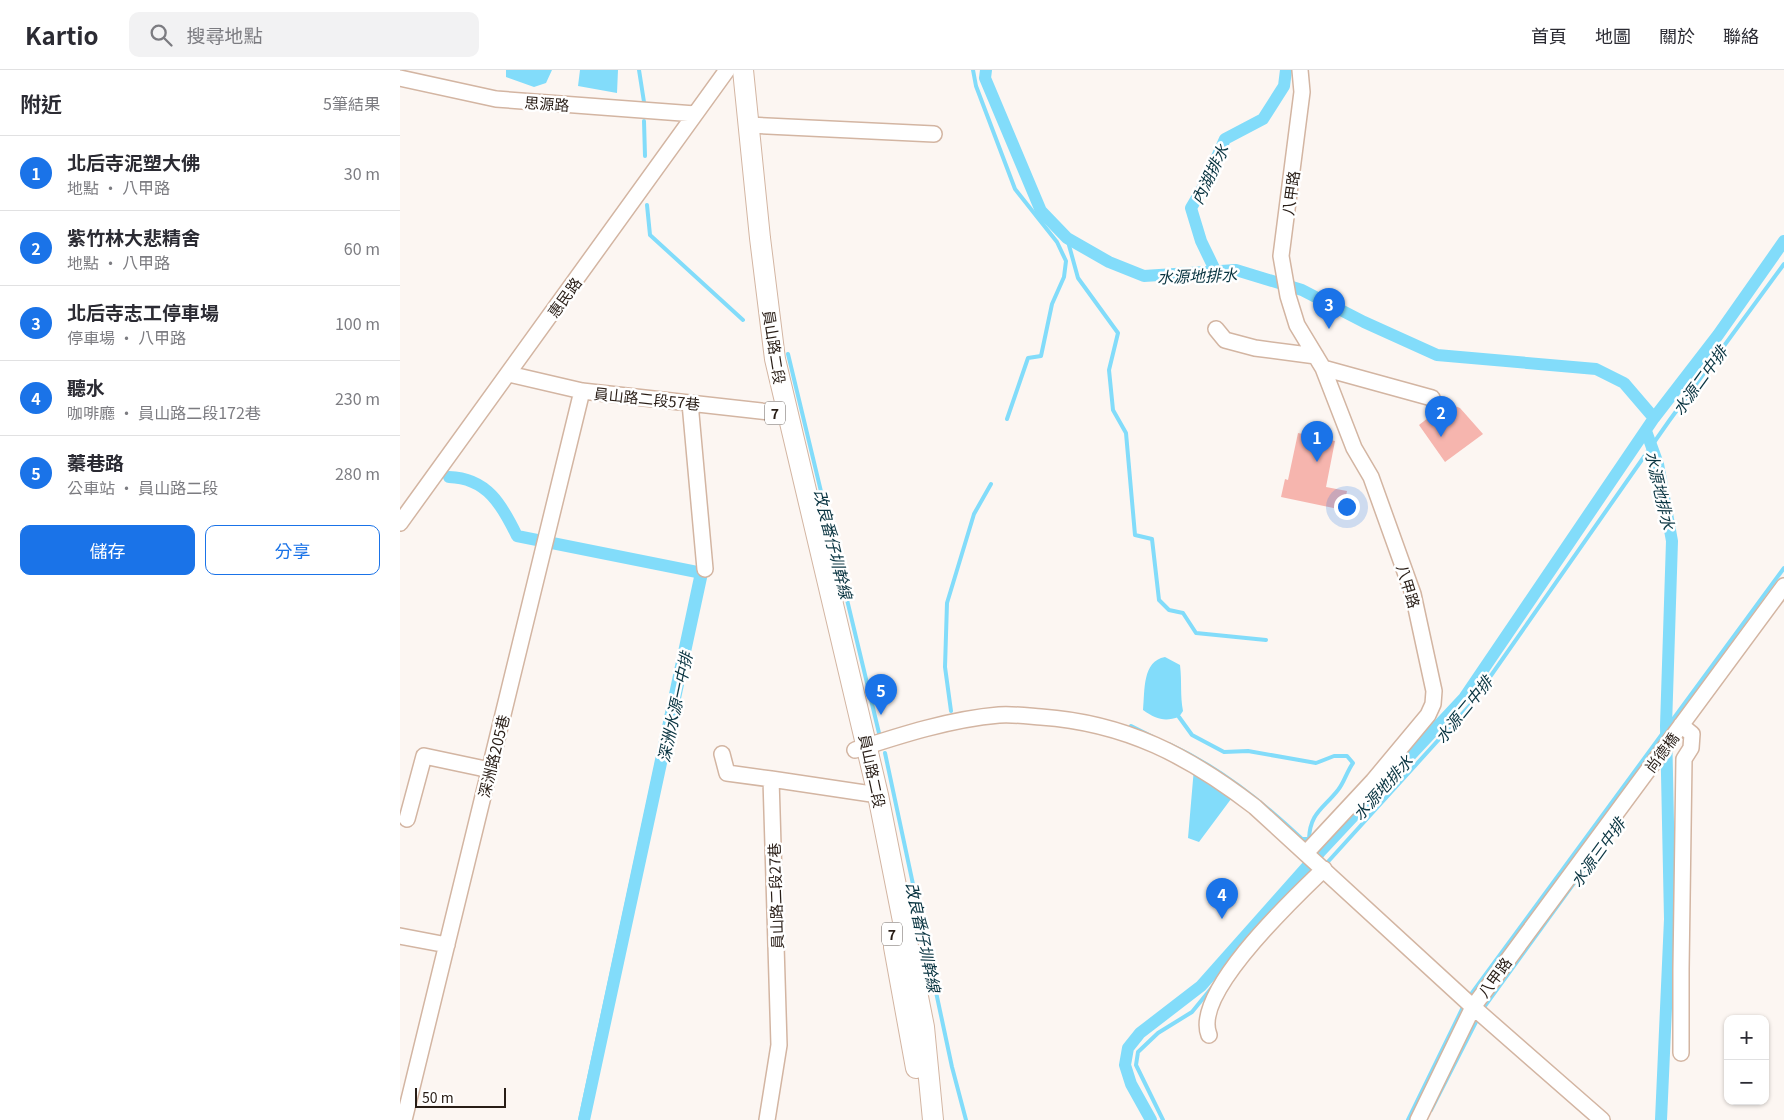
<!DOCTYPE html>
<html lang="zh-TW">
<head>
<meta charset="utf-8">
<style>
	:root { --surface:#fff; --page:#f2f2f3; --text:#2b2b33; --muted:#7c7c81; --line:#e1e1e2; --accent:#1a73e8 }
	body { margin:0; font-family:Georgia,"Noto Sans TC",serif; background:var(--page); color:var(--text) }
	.controls { position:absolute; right:15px; bottom:15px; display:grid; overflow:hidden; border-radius:10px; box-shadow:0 1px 4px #0004 }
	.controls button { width:45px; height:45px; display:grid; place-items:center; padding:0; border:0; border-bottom:1px solid var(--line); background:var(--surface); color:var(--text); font:25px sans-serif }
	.scale { position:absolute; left:15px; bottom:12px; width:91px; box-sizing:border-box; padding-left:5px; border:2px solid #281d16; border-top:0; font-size:14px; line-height:18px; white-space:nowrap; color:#281d16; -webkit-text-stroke:4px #fff; paint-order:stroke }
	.you { position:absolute; left:946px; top:436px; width:18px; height:18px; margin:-12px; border:4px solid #fff; border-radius:50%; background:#1a73e8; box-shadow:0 0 0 8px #1a73e833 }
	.badge { display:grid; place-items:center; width:32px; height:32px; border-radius:50%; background:var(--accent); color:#fff; font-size:16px; font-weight:700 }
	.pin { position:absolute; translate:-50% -41px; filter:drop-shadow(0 1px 2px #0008) }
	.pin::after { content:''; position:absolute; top:26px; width:18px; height:15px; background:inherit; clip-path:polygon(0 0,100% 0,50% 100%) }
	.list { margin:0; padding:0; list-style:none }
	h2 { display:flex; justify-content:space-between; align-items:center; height:65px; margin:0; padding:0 20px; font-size:21px }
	h2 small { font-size:16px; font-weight:400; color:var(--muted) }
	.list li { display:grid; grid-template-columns:32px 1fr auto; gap:15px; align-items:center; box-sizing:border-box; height:75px; padding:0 20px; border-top:1px solid var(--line) }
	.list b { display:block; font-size:19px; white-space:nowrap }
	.list p { margin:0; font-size:16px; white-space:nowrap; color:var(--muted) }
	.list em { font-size:16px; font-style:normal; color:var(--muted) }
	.actions { display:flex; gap:10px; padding:15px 20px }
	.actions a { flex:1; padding:11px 0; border:1px solid var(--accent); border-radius:10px; text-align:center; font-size:18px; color:var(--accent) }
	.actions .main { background:var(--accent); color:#fff }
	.icon { flex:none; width:28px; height:28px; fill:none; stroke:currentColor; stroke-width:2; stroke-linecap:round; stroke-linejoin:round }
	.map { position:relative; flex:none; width:1384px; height:1050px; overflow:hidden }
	header { display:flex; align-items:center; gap:30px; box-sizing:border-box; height:70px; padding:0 25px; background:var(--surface); border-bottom:1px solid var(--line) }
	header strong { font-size:24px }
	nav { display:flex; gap:28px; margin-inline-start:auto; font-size:18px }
	.search { width:350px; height:45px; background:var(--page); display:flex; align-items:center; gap:12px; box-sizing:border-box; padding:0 18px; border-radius:10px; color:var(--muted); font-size:19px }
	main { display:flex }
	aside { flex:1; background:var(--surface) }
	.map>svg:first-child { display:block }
	.water { fill:#82dcfa }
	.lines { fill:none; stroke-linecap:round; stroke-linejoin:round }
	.stream { stroke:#82dcfa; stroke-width:4 }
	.canal { stroke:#82dcfa; stroke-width:12 }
	.building { fill:#f6b5ae }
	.minor-casing { stroke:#d3b5a2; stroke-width:18 }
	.major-casing { stroke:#d3b5a2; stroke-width:22 }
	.minor { stroke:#fff; stroke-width:15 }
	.major { stroke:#fff; stroke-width:20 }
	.labels { text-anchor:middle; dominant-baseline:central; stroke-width:5; stroke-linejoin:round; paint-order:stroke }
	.shield { fill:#fff; stroke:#68615c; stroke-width:1 }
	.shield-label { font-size:14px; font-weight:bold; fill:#281d16 }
	.street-label { font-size:15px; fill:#281d16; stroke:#fff }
	.water-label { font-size:16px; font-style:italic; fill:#093441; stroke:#fff }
</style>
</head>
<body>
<header>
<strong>Kartio</strong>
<div class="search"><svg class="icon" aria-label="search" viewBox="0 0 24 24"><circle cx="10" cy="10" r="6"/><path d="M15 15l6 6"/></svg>搜尋地點</div>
<nav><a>首頁</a><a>地圖</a><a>關於</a><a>聯絡</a></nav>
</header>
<main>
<aside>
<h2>附近<small>5筆結果</small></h2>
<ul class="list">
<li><span class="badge">1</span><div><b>北后寺泥塑大佛</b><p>地點 · 八甲路</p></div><em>30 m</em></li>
<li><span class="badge">2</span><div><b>紫竹林大悲精舍</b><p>地點 · 八甲路</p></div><em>60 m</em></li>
<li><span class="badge">3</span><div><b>北后寺志工停車場</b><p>停車場 · 八甲路</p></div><em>100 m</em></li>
<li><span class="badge">4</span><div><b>聽水</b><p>咖啡廳 · 員山路二段172巷</p></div><em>230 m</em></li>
<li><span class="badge">5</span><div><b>蓁巷路</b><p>公車站 · 員山路二段</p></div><em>280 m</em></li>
</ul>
<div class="actions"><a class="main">儲存</a><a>分享</a></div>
</aside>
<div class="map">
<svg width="1384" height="1050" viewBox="0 0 1384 1050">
	<rect width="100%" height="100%" fill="#fcf6f2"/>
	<path class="water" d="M 106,0 L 152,0 L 146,13 L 134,17 L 106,7 Z
		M 180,0 L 218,0 L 217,23 L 178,16 Z
		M 765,587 L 780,595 C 782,611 780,625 783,641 L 779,647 C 764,652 756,649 743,640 C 745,621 742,591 765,587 Z
		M 794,698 L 822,718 L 831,729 L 799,772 L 788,768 Z"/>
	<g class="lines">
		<path class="stream" d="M 239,0 L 244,32
			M 573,0 L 576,16 L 615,119 L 657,172 L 666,191 L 664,207 L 652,234 L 641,286 L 628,288 L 607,349
			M 244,51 L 245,86
			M 247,135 L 250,165 L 343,250
			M 667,168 L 678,208 L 718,263 L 709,300 L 713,340 L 726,363 L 735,465 L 752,469 L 759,530 L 769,540 L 783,543 L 796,563 L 866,570
			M 388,284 L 479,663
			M 551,641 L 545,597 L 547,533 L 574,444 L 591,414
			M 731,656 L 753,667
			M 769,674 C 819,697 862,731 902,769 L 909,769 C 910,743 923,739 938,720 C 944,713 947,701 953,693 L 947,686 L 934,686 L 916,693 L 848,681 L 824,682 L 792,665 L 779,647
			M 485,683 L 552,997 L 566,1050
			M 920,781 L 920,782
			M 925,795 L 1071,634 L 1269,351 L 1384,194
			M 1069,927 L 1384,498
			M 1082,940 L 1185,798
			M 1031,1040 L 1079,946
			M 180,1050 L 296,507
			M 763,1050 L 736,995 L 738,982 L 758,963 L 792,942 L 814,915
			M 1008,1050 L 1065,933"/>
		<path class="canal" d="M 586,0 L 585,8 L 641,141 L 667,168 L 709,192 L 744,206 L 836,200 L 902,220 L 964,252 L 1037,285 L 1196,299 L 1224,313 L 1254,348 L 1064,628 L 920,782 L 801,916 L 740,963 L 728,978 L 725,995 L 731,1014 L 751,1050
			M 815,200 L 801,171 L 791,138 L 805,114 L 825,69 L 863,49 L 884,16 L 886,0
			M 1254,348 L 1318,265 L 1384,171
			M 1246,361 L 1258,394 L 1272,471 L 1266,656 L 1270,849 L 1261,1050
			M 49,407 C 87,408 102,435 117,466 L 302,503 L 184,1050"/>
	</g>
	<path class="building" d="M 1047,333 L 1060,338 L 1083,364 L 1045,392 L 1019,355 Z
		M 898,363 L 935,371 L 926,417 L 947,421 L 943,440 L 881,427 L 885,409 L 888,410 Z"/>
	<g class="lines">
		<g class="minor-casing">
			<path id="minor" d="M 900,0 L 902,22 L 881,186 L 888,226 L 897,255 L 923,298 L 954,378 L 971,407 L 1013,524 L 1034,621 L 1033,634 L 1028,645 L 973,711 L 906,783
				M 0,8 L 96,29 L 295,44
				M 348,55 L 534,64
				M 816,259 L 825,270 L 855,278 L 916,286
				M 923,298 L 1032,328
				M 109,304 L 182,321 L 387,344
				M 290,333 L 305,499
				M 0,453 L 327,0
				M 1281,655 L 1292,664 L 1291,678 L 1284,689 L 1281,899 L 1281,983
				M 455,680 C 501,665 551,649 599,645 C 613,644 628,646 641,647 C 726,653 789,686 855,737 L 1073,937 L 1202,1050
				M 322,684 L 327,703 L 371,709
				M 7,749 L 24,686 L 90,700
				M 0,866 L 47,875
				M 809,965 C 792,923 895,827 924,799
				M 4,1050 L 182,321
				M 367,1050 L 379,975 L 371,709 L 478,725
				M 1018,1050 L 1073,937 L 1384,516"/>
		</g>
		<g class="major-casing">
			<path id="major" d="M 343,0 L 360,168 L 375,289 L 478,725 L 524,957 L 533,1050
				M 494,877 L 516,998"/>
		</g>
		<use href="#minor" class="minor"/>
		<use href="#major" class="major"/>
	</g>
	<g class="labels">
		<g class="shield">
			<rect x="365" y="331.5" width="20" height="23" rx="4"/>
			<rect x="482" y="852.5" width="20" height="23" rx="4"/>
		</g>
		<g class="shield-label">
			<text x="375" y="343">7</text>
			<text x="492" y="864">7</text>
		</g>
		<g class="street-label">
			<text transform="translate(147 33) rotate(4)">思源路</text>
			<text transform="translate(890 123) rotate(-82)">八甲路</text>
			<text transform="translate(164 227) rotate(-54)">惠民路</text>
			<text transform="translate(375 277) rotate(81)">員山路二段</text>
			<text transform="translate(247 328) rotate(6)">員山路二段57巷</text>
			<text transform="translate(1009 516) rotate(73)">八甲路</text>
			<text transform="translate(1261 682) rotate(-53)">尚德橋</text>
			<text transform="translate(93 686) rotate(-76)">深洲路205巷</text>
			<text transform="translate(473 701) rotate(78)">員山路二段</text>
			<text transform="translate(375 826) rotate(-92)">員山路二段27巷</text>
			<text transform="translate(1094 907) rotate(-54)">八甲路</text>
		</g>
		<g class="water-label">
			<text transform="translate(809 104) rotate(-64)">內湖排水</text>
			<text transform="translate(797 205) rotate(-2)">水源地排水</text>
			<text transform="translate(1299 310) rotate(-54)">水源二中排</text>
			<text transform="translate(1261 420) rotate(77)">水源地排水</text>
			<text transform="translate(434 474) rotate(76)">改良番仔圳幹線</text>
			<text transform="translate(274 637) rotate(-78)">深洲水源一中排</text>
			<text transform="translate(1063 639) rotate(-51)">水源二中排</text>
			<text transform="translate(982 717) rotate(-48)">水源地排水</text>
			<text transform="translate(1197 782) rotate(-54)">水源三中排</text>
			<text transform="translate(524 867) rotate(78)">改良番仔圳幹線</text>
		</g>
	</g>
</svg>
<div class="controls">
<button>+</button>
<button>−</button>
</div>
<div class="scale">50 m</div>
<div class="you"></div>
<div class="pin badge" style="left:917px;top:392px">1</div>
<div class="pin badge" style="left:1041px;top:367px">2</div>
<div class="pin badge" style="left:929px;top:259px">3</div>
<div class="pin badge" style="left:822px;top:849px">4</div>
<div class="pin badge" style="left:481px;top:645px">5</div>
</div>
</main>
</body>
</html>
